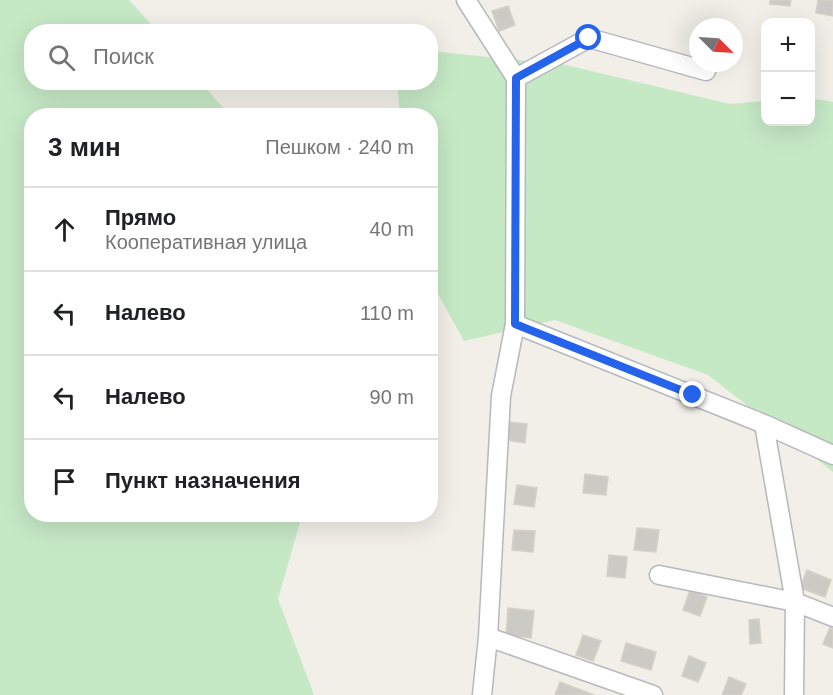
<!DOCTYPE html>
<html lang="ru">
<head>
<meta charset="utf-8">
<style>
	:root { --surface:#fff; --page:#f6f6f6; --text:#202124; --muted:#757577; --line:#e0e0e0 }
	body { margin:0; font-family:Arial,sans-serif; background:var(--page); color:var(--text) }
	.controls { position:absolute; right:18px; top:18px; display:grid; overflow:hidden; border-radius:12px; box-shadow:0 6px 24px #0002 }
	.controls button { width:54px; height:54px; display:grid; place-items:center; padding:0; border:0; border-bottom:2px solid var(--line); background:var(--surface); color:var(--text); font:30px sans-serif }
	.compass { position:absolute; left:689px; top:18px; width:54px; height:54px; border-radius:50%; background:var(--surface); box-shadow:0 6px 24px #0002; rotate:114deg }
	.stop { position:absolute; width:18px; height:18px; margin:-14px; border:4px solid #2563eb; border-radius:50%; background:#fff }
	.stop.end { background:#2563eb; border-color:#fff; box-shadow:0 2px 6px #0008 }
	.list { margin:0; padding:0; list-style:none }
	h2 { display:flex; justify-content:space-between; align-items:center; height:78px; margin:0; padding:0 24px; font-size:26px }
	h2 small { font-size:20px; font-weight:400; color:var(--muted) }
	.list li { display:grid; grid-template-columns:39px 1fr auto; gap:18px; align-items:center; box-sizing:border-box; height:84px; padding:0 24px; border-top:2px solid var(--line) }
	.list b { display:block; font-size:22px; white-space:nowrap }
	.list p { margin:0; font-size:20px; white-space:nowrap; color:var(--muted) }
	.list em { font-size:20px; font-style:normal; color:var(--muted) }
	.icon { flex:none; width:33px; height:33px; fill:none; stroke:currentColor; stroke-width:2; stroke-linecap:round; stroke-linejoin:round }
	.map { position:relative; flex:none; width:833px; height:695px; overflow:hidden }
	.search { position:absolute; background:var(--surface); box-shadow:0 6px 24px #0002; left:24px; top:24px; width:414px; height:66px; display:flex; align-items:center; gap:15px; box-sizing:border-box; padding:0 21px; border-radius:24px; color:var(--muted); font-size:22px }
	.panel { position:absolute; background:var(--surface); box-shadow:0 6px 24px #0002; left:24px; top:108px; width:414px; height:414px; border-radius:24px }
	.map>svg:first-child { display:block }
	.green { fill:#c5e8c5 }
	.building { fill:#cccac5; stroke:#d6d1c6; stroke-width:1.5 }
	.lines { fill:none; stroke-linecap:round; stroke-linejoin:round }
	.minor-casing { stroke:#b5b8bc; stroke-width:21 }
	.minor { stroke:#fff; stroke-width:18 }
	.route { stroke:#2563eb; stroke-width:8 }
</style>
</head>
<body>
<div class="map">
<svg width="833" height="695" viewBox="0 0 833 695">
	<rect width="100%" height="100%" fill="#f1efe8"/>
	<path class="green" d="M 0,0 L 129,0 L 157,31 L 32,32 L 32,82 L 201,83 L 230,115 L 32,116 L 32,514 L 302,515 L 278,599 L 314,695 L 0,695 Z
		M 431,51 L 566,65 L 730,104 L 765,101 L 766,122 L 810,122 L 811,98 L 833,102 L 833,472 L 708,375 L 555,320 L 464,341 L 431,281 L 430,116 L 400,115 L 397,83 L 430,82 Z"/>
	<path class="building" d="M 770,0 L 791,0 L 790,6 L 770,4 Z
		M 818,0 L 833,0 L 833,16 L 816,13 Z
		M 508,6 L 515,25 L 499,31 L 492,11 Z
		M 509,422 L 527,424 L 525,443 L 507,440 Z
		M 585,474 L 608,477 L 606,495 L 583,493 Z
		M 517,485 L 537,488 L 534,507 L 514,504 Z
		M 637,528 L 659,530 L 656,552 L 634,550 Z
		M 514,530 L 535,531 L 533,552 L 512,550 Z
		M 609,555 L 627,557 L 625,578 L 607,576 Z
		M 807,570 L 831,580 L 825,597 L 800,588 Z
		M 690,590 L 707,597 L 700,616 L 683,610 Z
		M 508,608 L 534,611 L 531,638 L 506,635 Z
		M 759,619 L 761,643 L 750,644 L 749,620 Z
		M 830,627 L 833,628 L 833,648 L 823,644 Z
		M 583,635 L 601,641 L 593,661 L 576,655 Z
		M 626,643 L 656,652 L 651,670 L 621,661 Z
		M 689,656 L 706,663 L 698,682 L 682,676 Z
		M 729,677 L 746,684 L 741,695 L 722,695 Z
		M 560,682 L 594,695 L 555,695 Z"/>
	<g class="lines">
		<g class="minor-casing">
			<path id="minor" d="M 466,0 L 516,78 L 589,38 L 706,71
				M 515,324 L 764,424 L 795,602 L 794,695
				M 764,424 L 833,455
				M 659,575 L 795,602 L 833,617
				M 488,637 L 653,695
				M 482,695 L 488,637 L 501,396 L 515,324 L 516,78"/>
		</g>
		<use href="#minor" class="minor"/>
	</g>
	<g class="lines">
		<path class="route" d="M 589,38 L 516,78 L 515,324 L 693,395"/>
	</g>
</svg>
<div class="controls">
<button>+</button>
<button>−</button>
</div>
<svg class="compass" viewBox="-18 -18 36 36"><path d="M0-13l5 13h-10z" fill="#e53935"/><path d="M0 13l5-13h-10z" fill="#757577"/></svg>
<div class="stop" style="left:589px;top:38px"></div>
<div class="stop end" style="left:693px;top:395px"></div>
<div class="search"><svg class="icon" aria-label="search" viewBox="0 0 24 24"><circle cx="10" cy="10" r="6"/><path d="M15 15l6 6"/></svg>Поиск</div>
<section class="panel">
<h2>3 мин<small>Пешком · 240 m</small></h2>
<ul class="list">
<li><svg class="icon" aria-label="ahead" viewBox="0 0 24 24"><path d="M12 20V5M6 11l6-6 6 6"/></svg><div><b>Прямо</b><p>Кооперативная улица</p></div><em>40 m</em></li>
<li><svg class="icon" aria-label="left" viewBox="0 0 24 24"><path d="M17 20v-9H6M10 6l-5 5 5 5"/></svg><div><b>Налево</b></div><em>110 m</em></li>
<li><svg class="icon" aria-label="left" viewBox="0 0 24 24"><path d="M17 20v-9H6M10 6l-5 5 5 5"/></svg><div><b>Налево</b></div><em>90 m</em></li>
<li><svg class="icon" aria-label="arrive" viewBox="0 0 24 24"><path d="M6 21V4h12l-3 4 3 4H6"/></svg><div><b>Пункт назначения</b></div></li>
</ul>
</section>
</div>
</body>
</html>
